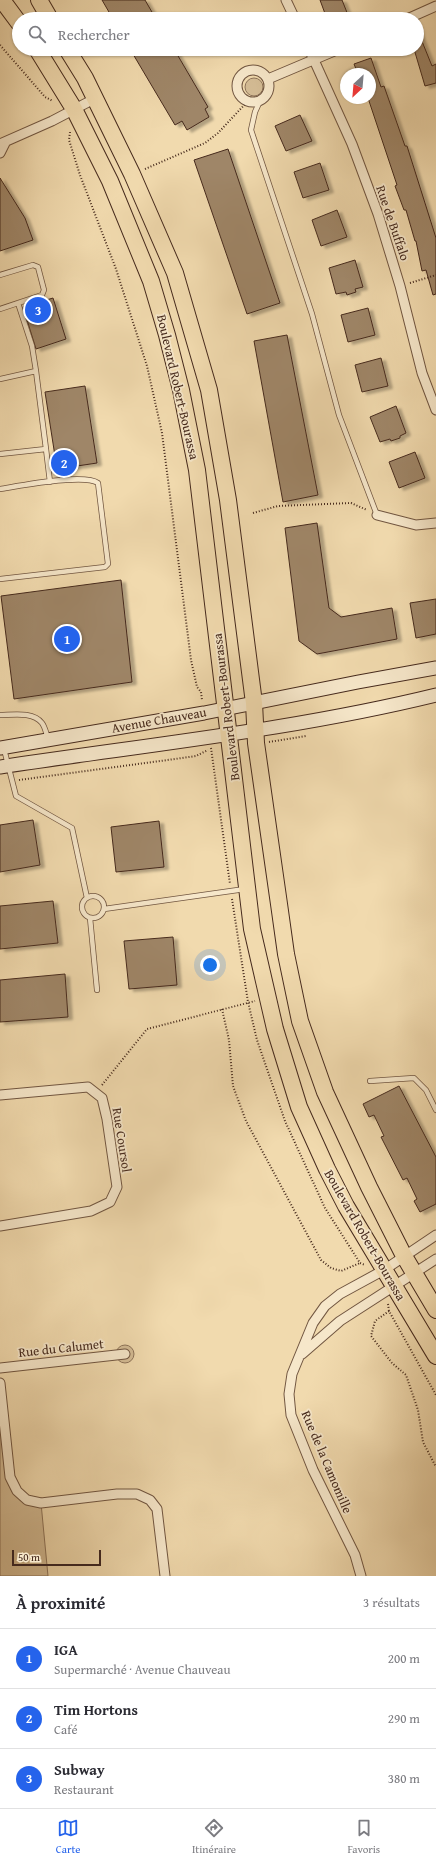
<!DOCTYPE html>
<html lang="fr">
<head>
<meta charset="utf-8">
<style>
	:root { --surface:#fff; --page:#f2f2f3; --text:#2b2b33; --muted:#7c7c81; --line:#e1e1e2; --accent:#2563eb }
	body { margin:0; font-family:"Gentium Book Plus",serif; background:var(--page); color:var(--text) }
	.compass { position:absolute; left:340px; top:68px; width:36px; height:36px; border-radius:50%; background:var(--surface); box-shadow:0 1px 3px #0004; rotate:206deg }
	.scale { position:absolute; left:12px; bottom:10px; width:89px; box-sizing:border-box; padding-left:4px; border:2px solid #462a1d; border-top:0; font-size:11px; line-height:14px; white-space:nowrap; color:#462a1d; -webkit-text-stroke:3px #f6e7ca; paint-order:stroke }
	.you { position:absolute; left:210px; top:965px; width:14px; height:14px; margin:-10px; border:3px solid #fff; border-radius:50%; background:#1a73e8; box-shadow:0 0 0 6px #1a73e833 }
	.badge { display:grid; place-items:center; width:26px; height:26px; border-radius:50%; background:var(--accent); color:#fff; font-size:13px; font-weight:700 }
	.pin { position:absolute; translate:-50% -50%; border:2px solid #fff; box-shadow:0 1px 4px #0006 }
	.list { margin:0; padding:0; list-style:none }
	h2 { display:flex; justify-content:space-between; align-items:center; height:52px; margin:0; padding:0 16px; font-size:17px }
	h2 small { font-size:13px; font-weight:400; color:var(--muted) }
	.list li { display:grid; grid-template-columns:26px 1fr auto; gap:12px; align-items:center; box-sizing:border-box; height:60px; padding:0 16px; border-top:1px solid var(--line) }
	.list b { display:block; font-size:15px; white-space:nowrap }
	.list p { margin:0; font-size:13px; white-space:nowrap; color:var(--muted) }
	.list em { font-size:13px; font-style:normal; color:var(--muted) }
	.icon { flex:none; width:22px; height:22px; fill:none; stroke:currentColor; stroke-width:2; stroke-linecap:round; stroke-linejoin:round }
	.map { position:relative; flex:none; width:436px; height:1576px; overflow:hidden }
	.search { position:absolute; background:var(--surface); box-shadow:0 1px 3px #0004; left:12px; right:12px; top:12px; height:44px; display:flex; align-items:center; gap:10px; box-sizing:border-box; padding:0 14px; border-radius:22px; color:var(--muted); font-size:15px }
	.sheet { height:232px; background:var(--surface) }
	nav { display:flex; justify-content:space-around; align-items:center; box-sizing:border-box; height:56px; border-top:1px solid var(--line); background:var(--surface); font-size:11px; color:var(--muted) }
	nav a { display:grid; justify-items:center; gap:2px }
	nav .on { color:var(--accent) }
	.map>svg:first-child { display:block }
	.green { fill:#d4bc95; stroke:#8d7359 }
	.building { fill:#9f8668; stroke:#462a1d; filter:url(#shadow) }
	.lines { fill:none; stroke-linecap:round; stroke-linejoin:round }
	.service-casing { stroke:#715641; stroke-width:6 }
	.minor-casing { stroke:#715641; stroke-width:11 }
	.secondary-casing { stroke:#462a1d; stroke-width:15 }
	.trunk-casing { stroke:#462a1d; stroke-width:18 }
	.path { stroke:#462a1d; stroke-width:2; stroke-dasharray:1 2; stroke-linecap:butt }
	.service { stroke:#f6e7ca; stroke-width:4.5 }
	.minor { stroke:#f6e7ca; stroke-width:9 }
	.secondary { stroke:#f6e7ca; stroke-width:13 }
	.trunk { stroke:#f1daae; stroke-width:16 }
	.labels { text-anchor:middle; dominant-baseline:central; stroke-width:3.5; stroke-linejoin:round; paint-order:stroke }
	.street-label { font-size:13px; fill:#462a1d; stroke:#f6e7ca }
</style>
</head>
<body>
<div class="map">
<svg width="436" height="1576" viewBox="0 0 436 1576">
	<defs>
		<filter id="shadow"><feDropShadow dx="4.5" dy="2.5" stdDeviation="1" flood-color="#0004"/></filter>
	</defs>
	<rect width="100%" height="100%" fill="#f1daae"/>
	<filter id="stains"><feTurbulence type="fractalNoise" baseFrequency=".005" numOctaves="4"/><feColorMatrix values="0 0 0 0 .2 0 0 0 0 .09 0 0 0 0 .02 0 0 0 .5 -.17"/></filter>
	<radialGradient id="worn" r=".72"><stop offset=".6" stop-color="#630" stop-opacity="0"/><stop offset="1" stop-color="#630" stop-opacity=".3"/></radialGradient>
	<path class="green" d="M245 87a9 9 0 1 1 18 0a9 9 0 1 1-18 0Z
		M116 1354a9 9 0 1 1 18 0a9 9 0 1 1-18 0Z
		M 0,1384 L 17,1491 L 41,1503 L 48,1576 L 0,1576 Z"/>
	<path class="building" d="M 102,0 L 145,0 L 156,19 L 113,19 Z
		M 320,0 L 342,0 L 348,15 L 338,19 L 327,19 Z
		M 417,29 L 432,66 L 436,64 L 436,83 L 425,86 L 414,49 L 417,49 Z
		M 130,49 L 174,49 L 208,107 L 205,109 L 209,117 L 187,130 L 182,121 L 175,125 Z
		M 371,58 L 381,87 L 384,86 L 405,146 L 407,146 L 436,238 L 436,294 L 433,295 L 426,270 L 422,271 L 416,241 L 415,241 L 406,210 L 404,210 L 395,186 L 397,185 L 368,98 L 370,98 L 370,74 L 358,74 L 354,64 Z
		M 300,115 L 312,141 L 286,151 L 275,126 Z
		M 228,149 L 280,303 L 247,314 L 194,160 Z
		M 320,163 L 329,190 L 303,198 L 294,172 Z
		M 0,178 L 25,218 L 33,240 L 0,251 Z
		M 337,210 L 347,237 L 321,246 L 312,220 Z
		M 355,260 L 363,287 L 355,289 L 356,292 L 347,295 L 346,292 L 336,294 L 329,268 Z
		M 53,298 L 66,339 L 36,349 L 23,307 Z
		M 368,308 L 375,335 L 348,342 L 341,315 Z
		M 287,335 L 318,495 L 283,502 L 254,341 Z
		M 381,358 L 388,386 L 362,392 L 355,365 Z
		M 85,386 L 97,463 L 57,469 L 45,392 Z
		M 396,406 L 406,433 L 400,436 L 400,438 L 391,441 L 390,439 L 380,442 L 370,417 Z
		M 415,452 L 425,478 L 399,488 L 389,462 Z
		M 317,523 L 329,608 L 341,617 L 392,608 L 397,639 L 317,654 L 299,641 L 285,528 Z
		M 121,580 L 132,682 L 14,699 L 1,596 Z
		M 436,599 L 436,634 L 416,638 L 410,603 Z
		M 33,820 L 40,865 L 0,872 L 0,825 Z
		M 159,821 L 164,867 L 116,872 L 111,827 Z
		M 53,901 L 58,943 L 0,949 L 0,906 Z
		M 173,937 L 177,985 L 129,989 L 124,941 Z
		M 65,974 L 68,1017 L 0,1022 L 0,980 Z
		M 399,1086 L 436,1157 L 436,1204 L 420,1212 L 414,1201 L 417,1199 L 407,1178 L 403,1180 L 381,1137 L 384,1136 L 374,1115 L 369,1117 L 363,1104 Z"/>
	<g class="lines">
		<g class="service-casing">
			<path id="service" d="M 260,101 L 255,112 L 251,130 L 312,314 L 339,415 L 377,515
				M 0,275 L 33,265 L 38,267 L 44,290 L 42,295 L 0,309
				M 18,303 L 32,346 L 36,371
				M 0,379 L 36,371 L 46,449
				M 0,454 L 46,449 L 50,482
				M 0,489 C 19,486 84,473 98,483 L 108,564 L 105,567 L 0,579
				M 0,715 C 12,715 33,711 42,723 C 45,727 46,733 48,738
				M 4,749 L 16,796 L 72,828 L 87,898
				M82 907a11 11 0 1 1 22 0a11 11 0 1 1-22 0Z
				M 104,909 L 245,889
				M 90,918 L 97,990
				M 370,1081 L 414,1078 L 426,1090 L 436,1110"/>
		</g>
		<g class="minor-casing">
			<path id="minor" d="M 286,0 L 295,19
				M 407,19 L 436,6
				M 309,49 L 352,144 L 378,214 L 400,286 L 422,373 L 436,410
				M237 86a16 16 0 1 1 32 0a16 16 0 1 1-32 0Z
				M 268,79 L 339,49
				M 0,144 L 52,121 L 94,99
				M 0,153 L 5,143
				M 377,515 L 416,525 L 436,523
				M 0,1095 L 88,1087 L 102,1098 L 107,1119 L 117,1187 L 110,1202 L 91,1211 L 0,1226
				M 302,1354 L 340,1321 L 436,1259
				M 0,1368 L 125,1354
				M 0,1383 L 10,1477 L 17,1491 L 27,1500 L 41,1503 L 117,1494 L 137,1494 L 150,1500 L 157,1509 L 165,1576
				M 361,1576 L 355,1555 L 313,1470 L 291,1415 L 289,1394 L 292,1374 L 313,1323 L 325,1306 L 340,1294 L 384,1270 L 436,1235"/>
		</g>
		<g class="secondary-casing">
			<path id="secondary" d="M 0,748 L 204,713 L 358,682 L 436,668
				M 0,767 C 145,745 293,730 436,695"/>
		</g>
		<g class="trunk-casing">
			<path id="trunk" d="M 2,0 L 19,23
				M 39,0 L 50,19
				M 37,49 L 74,109 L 110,181 L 151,281 L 167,335 L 181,390 L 197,470 L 252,929 L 275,1029 L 299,1107 L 327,1169 L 346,1206 L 436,1356
				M 67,49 L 85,78 L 132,174 L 175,273 L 209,390 L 228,500 L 254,703 L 256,743 L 279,904 L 286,954 L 300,1021 L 325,1092 L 369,1187 L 404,1256 L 436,1310"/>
		</g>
		<path class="path" d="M 0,45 L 45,97 L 53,101
			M 70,132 L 69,140 L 80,175 L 116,269 L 147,366 L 162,433 L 191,660 L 197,687 L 201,692 L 202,700
			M 145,169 L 205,143 L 218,133 L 247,102
			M 410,283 L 436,275
			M 253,513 L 278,506 L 351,503 L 367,510
			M 269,742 L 306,736
			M 211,748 L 230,884
			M 19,780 L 175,759 L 196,756 L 208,750
			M 232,899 L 248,1002 L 257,1040 L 285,1121 L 325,1208 L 360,1263 L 365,1265
			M 222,1009 L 229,1040 L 233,1086 L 246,1121 L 321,1260 L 331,1268 L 341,1271 L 360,1263
			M 102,1085 L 147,1029 L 255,1001
			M 388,1304 L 389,1311 L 436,1395
			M 389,1311 L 375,1321 L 371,1336 L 392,1363 L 406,1375 L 418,1410 L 423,1442 L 436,1467"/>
		<use href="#service" class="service"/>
		<use href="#minor" class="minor"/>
		<use href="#secondary" class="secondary"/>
		<use href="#trunk" class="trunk"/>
	</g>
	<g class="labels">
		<g class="street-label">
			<text transform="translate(393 223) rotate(71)">Rue de Buffalo</text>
			<text transform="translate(178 387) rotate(77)">Boulevard Robert-Bourassa</text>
			<text transform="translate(226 707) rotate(-97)">Boulevard Robert-Bourassa</text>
			<text transform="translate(159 720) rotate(-10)">Avenue Chauveau</text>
			<text transform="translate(122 1140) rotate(81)">Rue Coursol</text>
			<text transform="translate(365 1235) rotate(60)">Boulevard Robert-Bourassa</text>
			<text transform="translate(61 1348) rotate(-6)">Rue du Calumet</text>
			<text transform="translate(327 1462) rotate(67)">Rue de la Camomille</text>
		</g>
	</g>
	<rect width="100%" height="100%" filter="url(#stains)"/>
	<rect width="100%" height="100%" fill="url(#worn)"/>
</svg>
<svg class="compass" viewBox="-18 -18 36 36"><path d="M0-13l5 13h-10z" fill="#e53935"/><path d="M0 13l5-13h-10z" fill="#7c7c81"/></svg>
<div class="scale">50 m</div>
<div class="you"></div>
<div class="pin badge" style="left:67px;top:639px">1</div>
<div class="pin badge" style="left:64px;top:463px">2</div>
<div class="pin badge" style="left:38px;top:310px">3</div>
<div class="search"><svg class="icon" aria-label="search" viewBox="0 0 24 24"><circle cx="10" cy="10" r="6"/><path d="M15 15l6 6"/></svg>Rechercher</div>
</div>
<section class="sheet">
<h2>À proximité<small>3 résultats</small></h2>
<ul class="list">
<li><span class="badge">1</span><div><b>IGA</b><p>Supermarché · Avenue Chauveau</p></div><em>200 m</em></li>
<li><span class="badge">2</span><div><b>Tim Hortons</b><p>Café</p></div><em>290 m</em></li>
<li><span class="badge">3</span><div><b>Subway</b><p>Restaurant</p></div><em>380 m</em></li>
</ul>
</section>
<nav>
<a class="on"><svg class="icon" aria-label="map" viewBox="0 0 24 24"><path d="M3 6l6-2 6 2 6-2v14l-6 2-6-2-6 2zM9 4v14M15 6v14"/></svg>Carte</a>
<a><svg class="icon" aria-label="directions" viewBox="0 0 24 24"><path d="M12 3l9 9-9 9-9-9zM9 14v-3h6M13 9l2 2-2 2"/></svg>Itinéraire</a>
<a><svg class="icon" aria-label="saved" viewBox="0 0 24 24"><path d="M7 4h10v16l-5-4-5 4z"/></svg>Favoris</a>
</nav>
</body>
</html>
